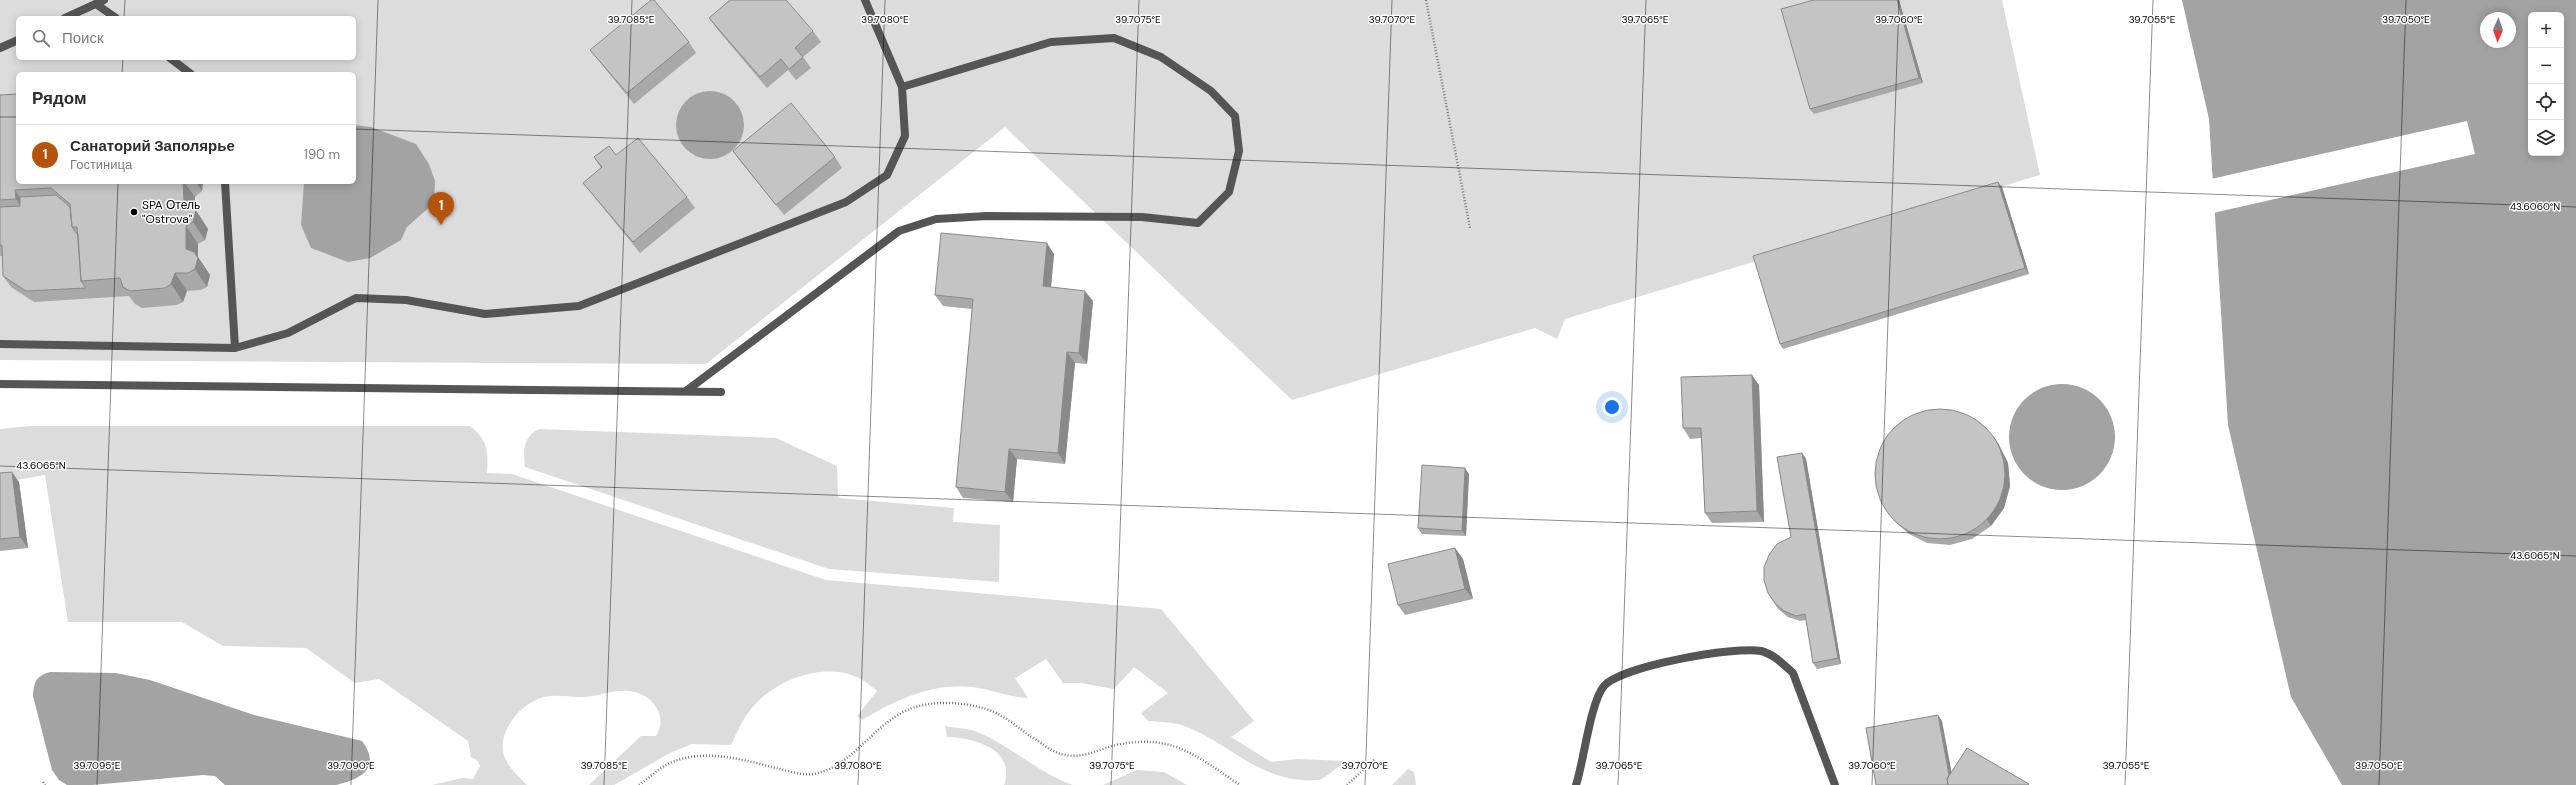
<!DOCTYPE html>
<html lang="ru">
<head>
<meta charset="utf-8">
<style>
	:root { --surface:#fff; --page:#f7f7f7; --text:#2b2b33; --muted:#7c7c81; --line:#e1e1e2; --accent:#b45309 }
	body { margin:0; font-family:"DM Sans",sans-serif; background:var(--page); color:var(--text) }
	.controls { position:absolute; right:12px; top:12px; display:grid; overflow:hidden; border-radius:6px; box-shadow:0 2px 10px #0003 }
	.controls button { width:36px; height:36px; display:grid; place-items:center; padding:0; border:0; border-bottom:1px solid var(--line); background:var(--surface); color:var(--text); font:20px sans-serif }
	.compass { position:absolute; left:2480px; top:12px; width:36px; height:36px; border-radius:50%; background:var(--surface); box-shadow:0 2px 10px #0003; rotate:182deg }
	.you { position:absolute; left:1612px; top:407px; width:14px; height:14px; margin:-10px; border:3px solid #fff; border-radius:50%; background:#1a73e8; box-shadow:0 0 0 6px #1a73e833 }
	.badge { display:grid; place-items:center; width:26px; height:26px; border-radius:50%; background:var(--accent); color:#fff; font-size:13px; font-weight:700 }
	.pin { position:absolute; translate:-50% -33px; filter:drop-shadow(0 1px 2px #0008) }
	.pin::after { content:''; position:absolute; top:21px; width:14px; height:12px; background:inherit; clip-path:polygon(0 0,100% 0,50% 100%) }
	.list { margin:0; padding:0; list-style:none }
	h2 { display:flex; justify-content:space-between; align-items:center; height:52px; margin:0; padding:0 16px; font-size:17px }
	h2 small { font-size:13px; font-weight:400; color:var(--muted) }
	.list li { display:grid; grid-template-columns:26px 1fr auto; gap:12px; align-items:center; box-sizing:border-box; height:60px; padding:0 16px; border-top:1px solid var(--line) }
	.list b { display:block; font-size:15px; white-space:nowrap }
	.list p { margin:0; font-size:13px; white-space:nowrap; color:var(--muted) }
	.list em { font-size:13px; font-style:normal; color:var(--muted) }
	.icon { flex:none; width:22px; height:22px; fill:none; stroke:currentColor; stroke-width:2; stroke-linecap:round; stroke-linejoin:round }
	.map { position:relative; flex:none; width:2576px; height:785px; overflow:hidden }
	.search { position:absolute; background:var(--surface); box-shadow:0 2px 10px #0003; left:16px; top:16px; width:340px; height:44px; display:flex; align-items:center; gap:10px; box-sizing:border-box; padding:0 14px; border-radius:6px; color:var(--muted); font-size:15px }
	.panel { position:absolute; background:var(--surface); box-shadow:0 2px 10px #0003; left:16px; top:72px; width:340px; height:112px; border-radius:6px }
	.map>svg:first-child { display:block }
	.green { fill:#dcdcdc; fill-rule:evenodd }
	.water { fill:#a3a3a3; fill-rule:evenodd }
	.pier { fill:#fff }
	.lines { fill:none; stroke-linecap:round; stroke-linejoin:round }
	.path { stroke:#777; stroke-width:2.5; stroke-dasharray:1 2; stroke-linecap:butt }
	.service { stroke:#555; stroke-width:8 }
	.wall { fill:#a9a9a9 }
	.shaded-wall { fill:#898989 }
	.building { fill:#c4c4c4; stroke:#898989 }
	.ticks { fill:none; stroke:#000; stroke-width:1; stroke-opacity:0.45 }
	.poi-dot { fill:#000; stroke:#fff; stroke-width:1.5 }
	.labels { text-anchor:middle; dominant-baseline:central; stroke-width:3; stroke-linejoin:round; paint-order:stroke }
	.poi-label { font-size:12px; fill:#000; stroke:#fff; text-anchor:start }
	.ticks-label { font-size:10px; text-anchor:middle; fill:#000; stroke:#fff; stroke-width:3; stroke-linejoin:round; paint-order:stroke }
</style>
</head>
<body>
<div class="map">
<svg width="2576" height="785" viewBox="0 0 2576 785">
	<rect width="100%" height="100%" fill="#fff"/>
	<path class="green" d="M 0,0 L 2002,0 L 2040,175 L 1565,319 L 1557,339 L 1535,328 L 1292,400 L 1005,127 L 706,364 L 0,360 ZM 18,18 L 354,18 L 354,58 L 18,58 ZM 18,74 L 354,74 L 354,182 L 18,182 Z
		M 30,426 L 470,426 C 489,442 488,450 487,473 L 512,474 L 826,580 L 1161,609 L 1254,721 L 1231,737 L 1271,762 L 1297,759 L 1346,761 C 1338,767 1328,776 1319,780 C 1263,785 1232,745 1187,727 C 1175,722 1161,722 1148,721 L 1141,713 L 1168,693 L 1134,667 L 1114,689 L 1081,683 L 1063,683 L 1046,659 L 1015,678 L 1028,698 C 1009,697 992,690 973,687 C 934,682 895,700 862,720 L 857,716 L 877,691 C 871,686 864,680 857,677 C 820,661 770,682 748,713 C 741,722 736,735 731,745 L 692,744 L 670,753 L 614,785 L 589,785 L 641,736 L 656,736 C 669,716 652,693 629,691 C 615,689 599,696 584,697 C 571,697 558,694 544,697 C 519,703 492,737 507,762 C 512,771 520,778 527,785 L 432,785 L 462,778 L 473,779 L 480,766 L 477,760 L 471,757 L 468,741 L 379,679 L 355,683 L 306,648 L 223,646 L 182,622 L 68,622 L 45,475 L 0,483 L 0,429 Z
		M 539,429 L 776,438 L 837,466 L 838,498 L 954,508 L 953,522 L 1000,525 L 999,582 L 829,569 L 525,467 C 523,451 523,437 539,429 Z
		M 945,726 C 955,728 966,728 975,731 C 1010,745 1038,773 1073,785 L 1004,785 C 1016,749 975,738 947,737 Z
		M 1408,769 L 1414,772 L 1416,785 L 1392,785 Z
		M 1137,770 L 1164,772 L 1187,785 L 1103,785 Z"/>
	<path class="water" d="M 2182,0 L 2576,0 L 2576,785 L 2342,785 L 2291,697 L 2228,425 L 2209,119 ZM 2531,15 L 2561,15 L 2561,153 L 2531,153 ZM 2486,18 L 2510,18 L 2510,42 L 2486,42 Z
		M676 125a34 34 0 1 1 68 0a34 34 0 1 1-68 0Z
		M 354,125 L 371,127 L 416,144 L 429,164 L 435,181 L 434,203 L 407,227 L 401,240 L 370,258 L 348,262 L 311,248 L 301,225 L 304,182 L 354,182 Z
		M2009 437a53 53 0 1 1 106 0a53 53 0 1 1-106 0Z
		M 50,672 L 116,673 L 150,680 L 254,715 L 362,741 C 382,768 361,779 336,785 L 225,785 L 215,776 L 203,775 L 92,785 L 67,785 L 59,780 L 52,770 L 33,696 C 34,682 36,676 50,672 Z"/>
	<path class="pier" d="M 2467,121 L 2475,154 L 2213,213 L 2211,179 Z"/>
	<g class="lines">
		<path class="path" d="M 1426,0 L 1470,228
			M 43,782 L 45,785
			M 639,785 C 648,779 657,770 666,765 C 701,747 740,759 776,768 C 789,771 804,777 818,773 C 856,764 878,716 919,706 C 942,700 973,703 994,712 C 1007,718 1019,728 1030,736 C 1039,741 1049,750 1058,753 C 1080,761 1096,750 1116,745 C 1173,733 1196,756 1240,785
			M 1347,785 L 1375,759"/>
		<path class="service" d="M 96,4 L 116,18
			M 65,18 L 104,0
			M 0,48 L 18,40
			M 170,58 L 191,74
			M 225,182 L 235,348
			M 0,344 L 235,348 L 288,333 L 356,298 L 406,300 L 485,314 L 579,306 L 846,202 L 887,175 L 905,136 L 902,87 L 865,0
			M 0,384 L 721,392
			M 686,391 L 899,231 L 936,219 L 987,216 L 1142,217 L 1198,223 L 1229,192 L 1239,151 L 1235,116 L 1211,91 L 1161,57 L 1114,38 L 1051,42 L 902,87
			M 1576,785 C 1584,761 1590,703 1604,686 C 1621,666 1735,646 1761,651 C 1774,654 1784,665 1793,673 L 1835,785"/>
	</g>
	<path class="wall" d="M 1899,0 L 1923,83 L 1814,114 L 1810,109 Z
		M 709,18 L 813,31 L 821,42 L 803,57 L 811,68 L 796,80 L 788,70 L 767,88 L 717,29 Z
		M 689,42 L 696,53 L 634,104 L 598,60 L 590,50 Z
		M 0,95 L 18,182 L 203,182 L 202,191 L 195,197 L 195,209 L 208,229 L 205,240 L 198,244 L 198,257 L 210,275 L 207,287 L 201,290 L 187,291 L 183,302 L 177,305 L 142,308 L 135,304 L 129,296 L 34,302 L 11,287 L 3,276 L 2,256 L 0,256 Z
		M 733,151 L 835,157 L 842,168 L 784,215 L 740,161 Z
		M 616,155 L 687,197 L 695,208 L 640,253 L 591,193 L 583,183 L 601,168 L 594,157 Z
		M 2002,187 L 2029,274 L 1783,349 L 1780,344 Z
		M 1054,254 L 1051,287 L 1093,301 L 1087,364 L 1075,363 L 1065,464 L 1017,459 L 1013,502 L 963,498 L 956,487 L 972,309 L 943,306 L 935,295 Z
		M 1759,385 L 1764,522 L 1712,523 L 1705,513 L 1701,438 L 1690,439 L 1683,428 Z
		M 1994,437 L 1998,443 L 2008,463 L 2010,486 L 2004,508 L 1991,526 L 1972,539 L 1950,545 L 1927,543 L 1909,534 L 1894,521 L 1890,515 Z
		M 1802,453 L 1806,459 L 1841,664 L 1817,669 L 1813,663 L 1806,620 L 1800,621 L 1788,617 L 1778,609 L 1768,593 L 1791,537 Z
		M 0,473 L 19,482 L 28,548 L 0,551 Z
		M 1469,474 L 1466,536 L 1422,534 L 1418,528 Z
		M 1455,548 L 1463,559 L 1473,599 L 1405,615 L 1398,605 Z"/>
	<path class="shaded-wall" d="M 1897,0 L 1899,0 L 1923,83 L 1919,78 Z
		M 183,182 L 184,182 L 195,197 L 195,209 L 208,229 L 205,240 L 193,222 L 184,202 Z
		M 196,182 L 203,182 L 202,191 Z
		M 1998,182 L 2002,187 L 2029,274 L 2025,268 Z
		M 15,190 L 27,208 L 28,217 L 16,199 Z
		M 186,226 L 198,244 L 198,257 L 210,275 L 207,287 L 195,269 L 186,249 Z
		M 1047,243 L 1054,254 L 1050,297 L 1043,286 Z
		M 175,273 L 187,291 L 183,302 L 171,284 Z
		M 1085,291 L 1093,301 L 1087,364 L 1079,353 Z
		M 1067,352 L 1075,363 L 1065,464 L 1058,453 Z
		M 1752,375 L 1759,385 L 1764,522 L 1757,511 Z
		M 1994,437 L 1998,443 L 2008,463 L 2010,486 L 2004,508 L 1991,526 L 1987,520 Z
		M 1009,449 L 1017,459 L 1013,502 L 1005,492 Z
		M 1802,453 L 1806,459 L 1841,664 L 1838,658 Z
		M 1465,468 L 1469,474 L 1466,536 L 1462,531 Z
		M 12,472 L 19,482 L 28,548 L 20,537 Z
		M 1455,548 L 1463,559 L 1473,599 L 1465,589 Z
		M 1938,715 L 1942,721 L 1954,785 L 1951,785 Z"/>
	<path class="building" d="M 651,0 L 654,0 L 689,42 L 627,93 L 590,50 Z
		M 730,0 L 786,0 L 813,31 L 795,48 L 803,57 L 789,69 L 781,59 L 760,77 L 709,18 Z
		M 1814,0 L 1897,0 L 1919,78 L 1810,109 L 1781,9 Z
		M 18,94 L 18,182 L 183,182 L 184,202 L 192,204 L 196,211 L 193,222 L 186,226 L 186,249 L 194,252 L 198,258 L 195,269 L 188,273 L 175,273 L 171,284 L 165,288 L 130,291 L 123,287 L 120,278 L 81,281 L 77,227 L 72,227 L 70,204 L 51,188 L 15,190 L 16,199 L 0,200 L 0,95 Z
		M 791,103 L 835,157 L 776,205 L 733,151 Z
		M 638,138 L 687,197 L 633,242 L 583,183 L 602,167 L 594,157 L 609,146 L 616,155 Z
		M 1998,182 L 2025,268 L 1780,344 L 1753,256 Z
		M 56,195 L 70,207 L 72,227 L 77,234 L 78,234 L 81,281 L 86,288 L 26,291 L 3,276 L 2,245 L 0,245 L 0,207 L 20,206 L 20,197 Z
		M 941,233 L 1047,243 L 1043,286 L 1085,291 L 1079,353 L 1067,352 L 1058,453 L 1009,449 L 1005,492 L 956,487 L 973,299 L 935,295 Z
		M 1752,375 L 1757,511 L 1705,513 L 1701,428 L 1683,428 L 1681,377 Z
		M1875 474a65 65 0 1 1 130 0a65 65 0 1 1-130 0Z
		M 1802,453 L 1838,658 L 1813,663 L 1805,614 L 1796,616 L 1784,611 L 1775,603 L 1768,593 L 1764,580 L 1764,567 L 1769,555 L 1777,544 L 1791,537 L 1777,457 Z
		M 1422,465 L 1465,468 L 1462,531 L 1418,528 Z
		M 12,472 L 20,537 L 0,539 L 0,473 Z
		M 1455,548 L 1465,589 L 1398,605 L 1388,564 Z
		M 1938,715 L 1949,775 L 1947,779 L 1948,785 L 1876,785 L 1866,728 Z
		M 1967,748 L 2029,784 L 2028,785 L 1948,785 L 1947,779 Z"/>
	<path class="ticks" d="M 124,18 L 125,0M 122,74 L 123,58M 0,117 L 18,117M 354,129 L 2576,207M 0,466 L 2576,556M 97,785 L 118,182M 351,785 L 378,0M 604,785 L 632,0M 858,785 L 885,0M 1111,785 L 1139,0M 1365,785 L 1392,0M 1618,785 L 1646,0M 1872,785 L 1899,0M 2125,785 L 2153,0M 2379,785 L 2406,0"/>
	<circle class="poi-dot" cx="134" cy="212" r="4"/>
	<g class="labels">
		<g class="poi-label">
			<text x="142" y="205">SPA Отель<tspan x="142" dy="14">"Ostrova"</tspan></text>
		</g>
	</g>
	<g class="ticks-label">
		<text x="631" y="23">39.7085°E</text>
		<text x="885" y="23">39.7080°E</text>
		<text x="1138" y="23">39.7075°E</text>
		<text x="1392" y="23">39.7070°E</text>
		<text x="1645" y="23">39.7065°E</text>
		<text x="1899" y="23">39.7060°E</text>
		<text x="2152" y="23">39.7055°E</text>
		<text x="2406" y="23">39.7050°E</text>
		<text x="2535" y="210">43.6060°N</text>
		<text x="41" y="469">43.6065°N</text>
		<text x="2535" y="559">43.6065°N</text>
		<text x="97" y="769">39.7095°E</text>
		<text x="351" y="769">39.7090°E</text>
		<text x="604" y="769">39.7085°E</text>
		<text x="858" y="769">39.7080°E</text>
		<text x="1112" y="769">39.7075°E</text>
		<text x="1365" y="769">39.7070°E</text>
		<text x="1619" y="769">39.7065°E</text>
		<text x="1872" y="769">39.7060°E</text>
		<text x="2126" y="769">39.7055°E</text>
		<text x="2379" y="769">39.7050°E</text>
	</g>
</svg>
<div class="controls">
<button>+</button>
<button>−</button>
<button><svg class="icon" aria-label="locate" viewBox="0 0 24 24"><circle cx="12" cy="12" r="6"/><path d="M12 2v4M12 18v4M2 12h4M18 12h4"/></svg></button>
<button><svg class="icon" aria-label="layers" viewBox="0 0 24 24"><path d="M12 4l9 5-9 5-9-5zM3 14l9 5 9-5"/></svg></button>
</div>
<svg class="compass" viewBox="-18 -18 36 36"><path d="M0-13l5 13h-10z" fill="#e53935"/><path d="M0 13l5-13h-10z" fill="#7c7c81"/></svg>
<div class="you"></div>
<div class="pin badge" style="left:441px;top:225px">1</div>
<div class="search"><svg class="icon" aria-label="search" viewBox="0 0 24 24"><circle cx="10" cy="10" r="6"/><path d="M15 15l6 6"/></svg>Поиск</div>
<section class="panel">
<h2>Рядом<small></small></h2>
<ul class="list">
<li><span class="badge">1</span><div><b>Санаторий Заполярье</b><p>Гостиница</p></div><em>190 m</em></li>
</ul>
</section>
</div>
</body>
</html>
